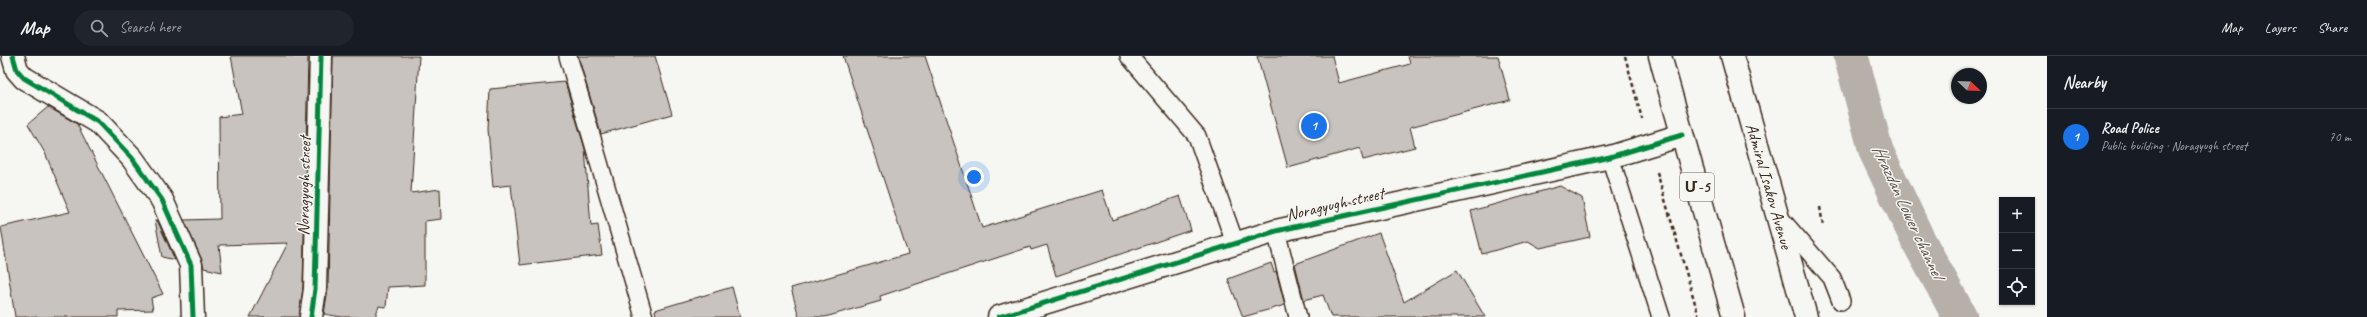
<!DOCTYPE html>
<html lang="en">
<head>
<meta charset="utf-8">
<style>
	:root { --surface:#171b24; --page:#20242c; --text:#f1f3f6; --muted:#9ea1a6; --line:#363941; --accent:#1a73e8 }
	body { margin:0; font-family:Caveat,"Noto Sans Armenian",sans-serif; background:var(--page); color:var(--text) }
	.controls { position:absolute; right:12px; bottom:12px; display:grid; overflow:hidden; border-radius:0px; box-shadow:0 1px 3px #0004 }
	.controls button { width:36px; height:36px; display:grid; place-items:center; padding:0; border:0; border-bottom:1px solid var(--line); background:var(--surface); color:var(--text); font:20px sans-serif }
	.compass { position:absolute; left:1951px; top:12px; width:36px; height:36px; border-radius:50%; background:var(--surface); box-shadow:0 1px 3px #0004; rotate:113deg }
	.you { position:absolute; left:974px; top:121px; width:14px; height:14px; margin:-10px; border:3px solid #fff; border-radius:50%; background:#1a73e8; box-shadow:0 0 0 6px #1a73e833 }
	.badge { display:grid; place-items:center; width:26px; height:26px; border-radius:50%; background:var(--accent); color:#fff; font-size:13px; font-weight:700 }
	.pin { position:absolute; translate:-50% -50%; border:2px solid #fff; box-shadow:0 1px 4px #0006 }
	.list { margin:0; padding:0; list-style:none }
	h2 { display:flex; justify-content:space-between; align-items:center; height:52px; margin:0; padding:0 16px; font-size:17px }
	h2 small { font-size:13px; font-weight:400; color:var(--muted) }
	.list li { display:grid; grid-template-columns:26px 1fr auto; gap:12px; align-items:center; box-sizing:border-box; height:56px; padding:0 16px; border-top:1px solid var(--line) }
	.list b { display:block; font-size:15px; white-space:nowrap }
	.list p { margin:0; font-size:13px; white-space:nowrap; color:var(--muted) }
	.list em { font-size:13px; font-style:normal; color:var(--muted) }
	.icon { flex:none; width:22px; height:22px; fill:none; stroke:currentColor; stroke-width:2; stroke-linecap:round; stroke-linejoin:round }
	.map { position:relative; flex:none; width:2047px; height:261px; overflow:hidden }
	header { display:flex; align-items:center; gap:24px; box-sizing:border-box; height:56px; padding:0 20px; background:var(--surface); border-bottom:1px solid var(--line) }
	header strong { font-size:19px }
	nav { display:flex; gap:22px; margin-inline-start:auto; font-size:14px }
	.search { width:280px; height:36px; background:var(--page); display:flex; align-items:center; gap:10px; box-sizing:border-box; padding:0 14px; border-radius:22px; color:var(--muted); font-size:15px }
	main { display:flex }
	aside { flex:1; background:var(--surface) }
	.map>svg:first-child { display:block }
	.lines { fill:none; stroke-linecap:round; stroke-linejoin:round }
	.canal { stroke:#b6b0a9; stroke-width:35 }
	.building { fill:#c8c3be; stroke:#3b2a1e }
	.lane-casing { stroke:#3b2a1e; stroke-width:20 }
	.street-casing { stroke:#3b2a1e; stroke-width:25 }
	.highway-casing { stroke:#3b2a1e; stroke-width:25 }
	.path { stroke:#3b2a1e; stroke-width:2.5; stroke-dasharray:4 3; stroke-linecap:butt }
	.lane { stroke:#f6f6f2; stroke-width:17 }
	.street { stroke:#f6f6f2; stroke-width:22 }
	.highway { stroke:#f6f6f2; stroke-width:22 }
	.cycleway-casing { stroke:#f6f6f2; stroke-width:8 }
	.cycleway { stroke:#00873e; stroke-width:5 }
	.labels { text-anchor:middle; dominant-baseline:central; stroke-width:3; stroke-linejoin:round; paint-order:stroke }
	.shield { fill:#f6f6f2; stroke:#73675e; stroke-width:1 }
	.shield-label { font-size:16px; font-weight:bold; fill:#3b2a1e }
	.street-label { font-size:17px; fill:#3b2a1e; stroke:#f6f6f2 }
	.water-label { font-size:18px; font-style:italic; fill:#605248; stroke:#f6f6f2 }
</style>
</head>
<body>
<header>
<strong>Map</strong>
<div class="search"><svg class="icon" aria-label="search" viewBox="0 0 24 24"><circle cx="10" cy="10" r="6"/><path d="M15 15l6 6"/></svg>Search here</div>
<nav><a>Map</a><a>Layers</a><a>Share</a></nav>
</header>
<main>
<div class="map">
<svg width="2047" height="261" viewBox="0 0 2047 261">
	<rect width="100%" height="100%" fill="#f6f6f2"/>
	<filter id="ink" filterUnits="userSpaceOnUse"><feTurbulence type="fractalNoise" baseFrequency=".025" numOctaves="2"/><feDisplacementMap in="SourceGraphic" scale="8" xChannelSelector="R" yChannelSelector="G"/><feConvolveMatrix kernelMatrix="1 2 1 2 8 2 1 2 1" color-interpolation-filters="sRGB"/></filter>
	<g filter="url(#ink)">
		<g class="lines">
			<path class="canal" d="M 1851,0 L 1876,95 L 1917,182 L 1960,261"/>
		</g>
		<path class="building" d="M 231,0 L 308,0 L 303,232 L 299,261 L 250,261 L 288,187 L 219,189 L 222,216 L 204,212 L 202,204 L 184,164 L 220,163 L 219,61 L 242,58 Z
			M 333,0 L 419,0 L 411,137 L 440,133 L 441,163 L 425,165 L 425,229 L 388,231 L 386,251 L 379,250 L 375,261 L 342,261 L 324,258 L 328,233 Z
			M 578,0 L 655,0 L 672,58 L 601,78 Z
			M 843,0 L 925,0 L 982,172 L 1102,134 L 1112,164 L 1180,140 L 1191,174 L 1056,220 L 1047,189 L 1031,194 L 1030,191 L 880,240 L 881,245 L 825,261 L 799,261 L 791,232 L 908,198 Z
			M 1257,0 L 1332,0 L 1339,27 L 1410,8 L 1408,0 L 1498,0 L 1510,44 L 1410,71 L 1415,91 L 1363,104 L 1360,92 L 1288,112 Z
			M 565,26 L 585,93 L 591,170 L 598,169 L 602,199 L 520,209 L 511,129 L 493,131 L 488,73 L 490,33 Z
			M 48,51 L 77,68 L 163,238 L 151,242 L 153,254 L 118,255 L 118,261 L 15,261 L 1,171 L 70,156 L 45,97 L 28,68 Z
			M 1560,130 L 1582,142 L 1590,181 L 1540,192 L 1528,185 L 1482,198 L 1471,155 Z
			M 155,164 L 157,164 L 175,204 L 162,201 Z
			M 1379,177 L 1404,246 L 1457,214 L 1485,261 L 1331,261 L 1323,239 L 1304,244 L 1295,208 Z
			M 1271,207 L 1274,216 L 1276,215 L 1285,249 L 1243,261 L 1228,223 Z
			M 732,231 L 740,261 L 656,261 L 655,254 Z"/>
		<g class="lines">
			<g class="lane-casing">
				<path id="lane" d="M 568,0 L 644,261
					M 1129,0 L 1197,80 L 1235,187
					M 1610,101 L 1661,261
					M 1779,161 L 1832,222 L 1841,245
					M 1276,175 L 1298,261"/>
			</g>
			<g class="street-casing">
				<path id="street" d="M 13,0 L 17,14 L 24,22 L 98,66 L 132,102 L 162,144 L 191,209 L 193,261
					M 311,261 L 315,233 L 321,0
					M 999,261 L 1276,175 L 1610,101 L 1682,79"/>
			</g>
			<g class="highway-casing">
				<path id="highway" d="M 1660,0 L 1734,261
					M 1732,0 L 1806,261"/>
			</g>
			<path class="path" d="M 1625,0 L 1642,63
				M 1657,116 L 1699,261
				M 1820,151 L 1823,170"/>
			<use href="#lane" class="lane"/>
			<use href="#street" class="street"/>
			<use href="#highway" class="highway"/>
			<g class="cycleway-casing">
				<path id="cycleway" d="M 13,0 L 17,14 L 24,22 L 98,66 L 132,102 L 162,144 L 191,209 L 193,261
					M 311,261 L 315,233 L 321,0
					M 999,261 L 1276,175 L 1610,101 L 1682,79"/>
			</g>
			<use href="#cycleway" class="cycleway"/>
		</g>
	</g>
	<g class="labels">
		<rect class="shield" x="1680" y="117" width="34" height="28" rx="3"/>
		<g class="shield-label">
			<text x="1697" y="131">Մ-5</text>
		</g>
		<g class="street-label">
			<text transform="translate(304 130) rotate(-89)">Noragyugh street</text>
			<text transform="translate(1769 130) rotate(74)">Admiral Isakov Avenue</text>
			<text transform="translate(1335 148) rotate(-13)">Noragyugh street</text>
		</g>
		<g class="water-label">
			<text transform="translate(1908 155) rotate(65)">Hrazdan Lower channel</text>
		</g>
	</g>
</svg>
<div class="controls">
<button>+</button>
<button>−</button>
<button><svg class="icon" aria-label="locate" viewBox="0 0 24 24"><circle cx="12" cy="12" r="6"/><path d="M12 2v4M12 18v4M2 12h4M18 12h4"/></svg></button>
</div>
<svg class="compass" viewBox="-18 -18 36 36"><path d="M0-13l5 13h-10z" fill="#e53935"/><path d="M0 13l5-13h-10z" fill="#9ea1a6"/></svg>
<div class="you"></div>
<div class="pin badge" style="left:1314px;top:70px">1</div>
</div>
<aside>
<h2>Nearby<small></small></h2>
<ul class="list">
<li><span class="badge">1</span><div><b>Road Police</b><p>Public building · Noragyugh street</p></div><em>70 m</em></li>
</ul>
</aside>
</main>
</body>
</html>
